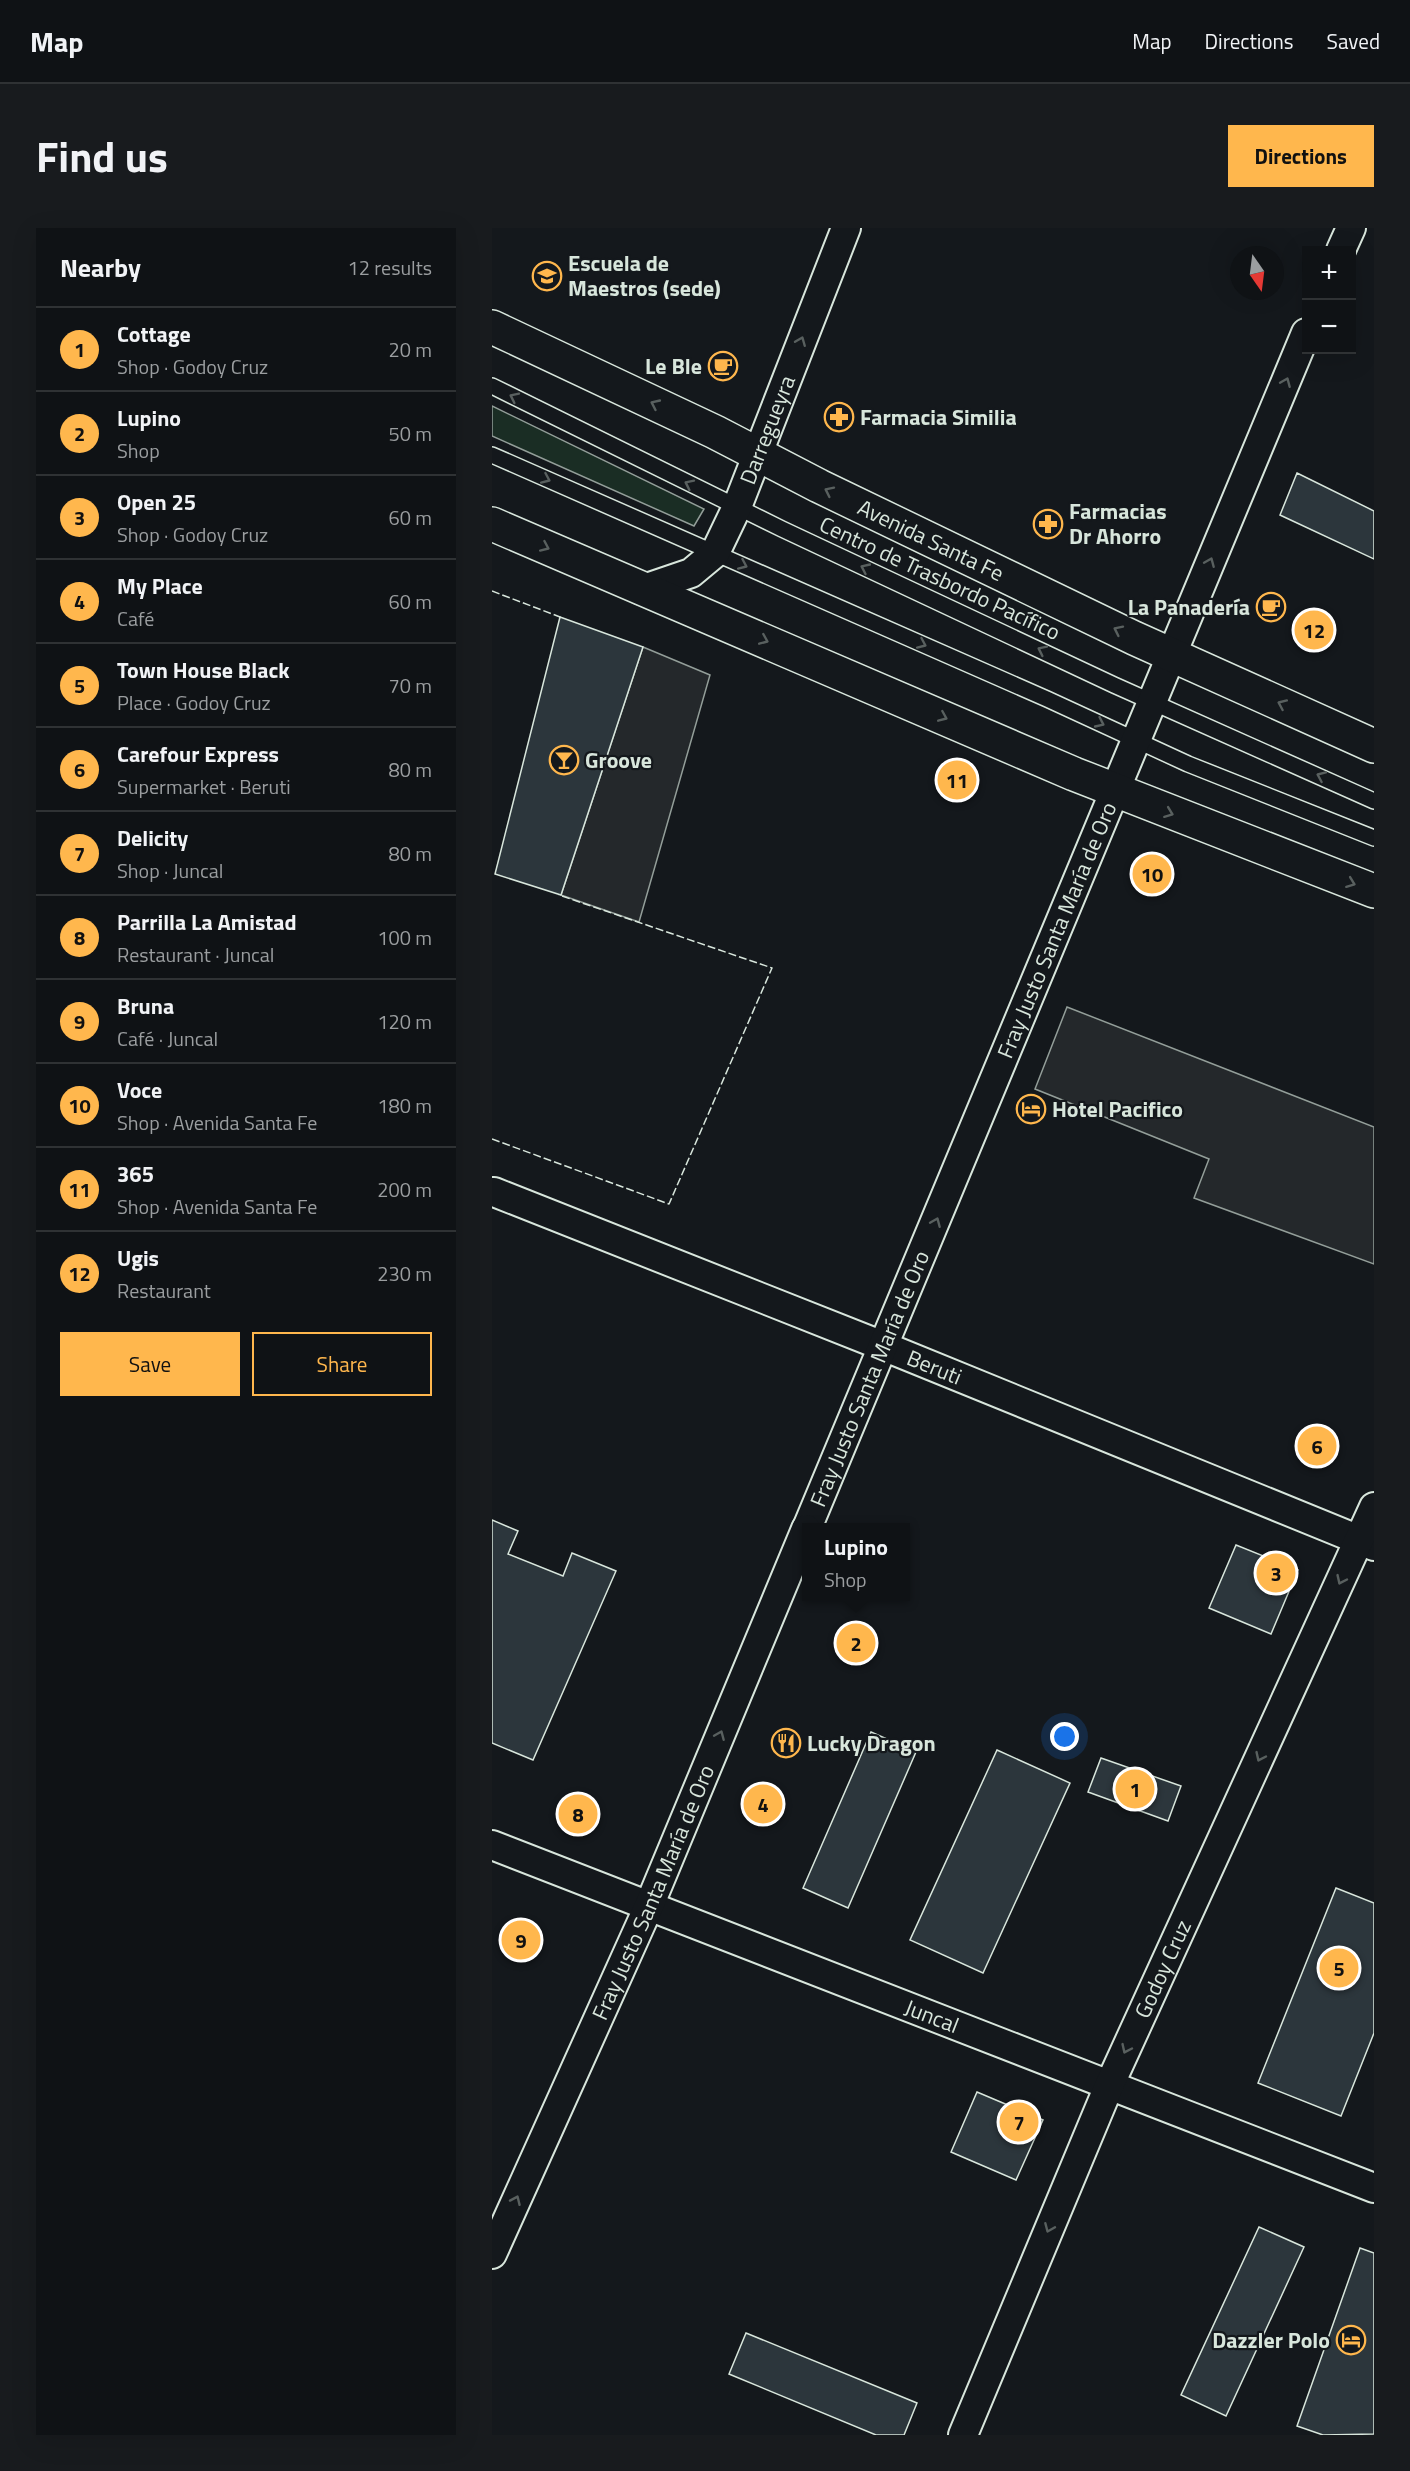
<!DOCTYPE html>
<html lang="en">
<head>
<meta charset="utf-8">
<style>
	:root { --surface:#0f1215; --page:#181b1e; --text:#f1f3f6; --muted:#9b9ea0; --line:#2f3234; --accent:#ffb74d }
	body { margin:0; font-family:"Titillium Web",sans-serif; background:var(--page); color:var(--text) }
	.controls { position:absolute; right:18px; top:18px; display:grid; overflow:hidden; border-radius:0px; box-shadow:0 6px 24px #0002 }
	.controls button { width:54px; height:54px; display:grid; place-items:center; padding:0; border:0; border-bottom:2px solid var(--line); background:var(--surface); color:var(--text); font:30px sans-serif }
	.compass { position:absolute; left:738px; top:18px; width:54px; height:54px; border-radius:50%; background:var(--surface); box-shadow:0 6px 24px #0002; rotate:166deg }
	.you { position:absolute; left:573px; top:1509px; width:21px; height:21px; margin:-15px; border:4px solid #fff; border-radius:50%; background:#1a73e8; box-shadow:0 0 0 9px #1a73e833 }
	.badge { display:grid; place-items:center; width:39px; height:39px; border-radius:50%; background:var(--accent); color:#111; font-size:20px; font-weight:700 }
	.pin { position:absolute; translate:-50% -50%; border:3px solid #fff; box-shadow:0 2px 6px #0006 }
	.popup { position:absolute; left:310px; top:1295px; width:108px; height:78px; box-sizing:border-box; display:grid; place-content:center; border-radius:0px; background:var(--surface); filter:drop-shadow(0 2px 4px #0005); font-size:20px; white-space:nowrap; color:var(--muted) }
	.popup b { font-size:22px; color:var(--text) }
	.popup::after { content:''; position:absolute; left:50%; top:100%; margin-left:-12px; border:12px solid transparent; border-top-color:var(--surface) }
	.list { margin:0; padding:0; list-style:none }
	h2 { display:flex; justify-content:space-between; align-items:center; height:78px; margin:0; padding:0 24px; font-size:26px }
	h2 small { font-size:20px; font-weight:400; color:var(--muted) }
	.list li { display:grid; grid-template-columns:39px 1fr auto; gap:18px; align-items:center; box-sizing:border-box; height:84px; padding:0 24px; border-top:2px solid var(--line) }
	.list b { display:block; font-size:22px; white-space:nowrap }
	.list p { margin:0; font-size:20px; white-space:nowrap; color:var(--muted) }
	.list em { font-size:20px; font-style:normal; color:var(--muted) }
	.actions { display:flex; gap:12px; padding:18px 24px }
	.actions a { flex:1; padding:14px 0; border:2px solid var(--accent); border-radius:0px; text-align:center; font-size:21px; color:var(--accent) }
	.actions .main { background:var(--accent); color:#111 }
	.map { position:relative; flex:none; width:882px; height:2207px; overflow:hidden; border-radius:0px }
	header { display:flex; align-items:center; gap:36px; box-sizing:border-box; height:84px; padding:0 30px; background:var(--surface); border-bottom:2px solid var(--line) }
	header strong { font-size:28px }
	nav { display:flex; gap:33px; margin-inline-start:auto; font-size:21px }
	.intro { display:flex; align-items:center; justify-content:space-between; box-sizing:border-box; height:144px; padding:0 36px }
	h1 { margin:0; font-size:42px }
	.button { padding:15px 27px; border-radius:0px; background:var(--accent); color:#111; font-size:21px; font-weight:700 }
	main { display:flex; gap:36px; padding:0 36px }
	aside { flex:1; background:var(--surface); border-radius:0px; box-shadow:0 6px 24px #0002 }
	.map>svg:first-child { display:block }
	.green { fill:#1a2d24; stroke:#939e99; stroke-width:1.5 }
	.parking { fill:#24282b; stroke:#939e99; stroke-width:1.5 }
	.building { fill:#2c363c; stroke:#d8e6dc; stroke-width:1.5 }
	.lines { fill:none; stroke-linecap:round; stroke-linejoin:round }
	.service-casing { stroke:#d8e6dc; stroke-width:18 }
	.minor-casing { stroke:#d8e6dc; stroke-width:32 }
	.secondary-casing { stroke:#d8e6dc; stroke-width:36 }
	.service { stroke:#14181c; stroke-width:15 }
	.minor { stroke:#14181c; stroke-width:28 }
	.secondary { stroke:#14181c; stroke-width:33 }
	.fence { stroke:#d8e6dc; stroke-width:1.5; stroke-dasharray:8 3; stroke-linecap:butt }
	.oneway { stroke:#59605f }
	.labels { text-anchor:middle; dominant-baseline:central; stroke-width:4.5; stroke-linejoin:round; paint-order:stroke }
	.poi-label { font-size:22px; font-weight:bold; fill:#d8e6dc; stroke:#14181c; text-anchor:start }
	.street-label { font-size:22px; fill:#d8e6dc; stroke:#14181c }
</style>
</head>
<body>
<header>
<strong>Map</strong>
<nav><a>Map</a><a>Directions</a><a>Saved</a></nav>
</header>
<div class="intro"><h1>Find us</h1><a class="button">Directions</a></div>
<main>
<aside>
<h2>Nearby<small>12 results</small></h2>
<ul class="list">
<li><span class="badge">1</span><div><b>Cottage</b><p>Shop · Godoy Cruz</p></div><em>20 m</em></li>
<li><span class="badge">2</span><div><b>Lupino</b><p>Shop</p></div><em>50 m</em></li>
<li><span class="badge">3</span><div><b>Open 25</b><p>Shop · Godoy Cruz</p></div><em>60 m</em></li>
<li><span class="badge">4</span><div><b>My Place</b><p>Café</p></div><em>60 m</em></li>
<li><span class="badge">5</span><div><b>Town House Black</b><p>Place · Godoy Cruz</p></div><em>70 m</em></li>
<li><span class="badge">6</span><div><b>Carefour Express</b><p>Supermarket · Beruti</p></div><em>80 m</em></li>
<li><span class="badge">7</span><div><b>Delicity</b><p>Shop · Juncal</p></div><em>80 m</em></li>
<li><span class="badge">8</span><div><b>Parrilla La Amistad</b><p>Restaurant · Juncal</p></div><em>100 m</em></li>
<li><span class="badge">9</span><div><b>Bruna</b><p>Café · Juncal</p></div><em>120 m</em></li>
<li><span class="badge">10</span><div><b>Voce</b><p>Shop · Avenida Santa Fe</p></div><em>180 m</em></li>
<li><span class="badge">11</span><div><b>365</b><p>Shop · Avenida Santa Fe</p></div><em>200 m</em></li>
<li><span class="badge">12</span><div><b>Ugis</b><p>Restaurant</p></div><em>230 m</em></li>
</ul>
<div class="actions"><a class="main">Save</a><a>Share</a></div>
</aside>
<div class="map">
<svg width="882" height="2207" viewBox="0 0 882 2207">
	<rect width="100%" height="100%" fill="#14181c"/>
	<path class="green" d="M 0,178 L 212,281 L 202,298 L 0,208 Z"/>
	<path class="parking" d="M 151,419 L 218,447 L 147,694 L 69,667 Z
		M 575,779 L 882,899 L 882,1036 L 702,970 L 717,931 L 543,861 Z"/>
	<path class="building" d="M 805,245 L 882,283 L 882,331 L 788,287 Z
		M 68,389 L 151,419 L 69,667 L 3,646 Z
		M 0,1292 L 26,1303 L 16,1326 L 71,1348 L 80,1325 L 124,1343 L 41,1532 L 0,1515 Z
		M 744,1317 L 806,1342 L 779,1406 L 717,1380 Z
		M 379,1504 L 424,1524 L 356,1680 L 311,1660 Z
		M 505,1522 L 578,1555 L 491,1745 L 418,1712 Z
		M 609,1530 L 689,1558 L 676,1593 L 596,1564 Z
		M 844,1660 L 882,1675 L 882,1805 L 849,1888 L 766,1855 Z
		M 485,1864 L 551,1892 L 524,1952 L 459,1924 Z
		M 767,1999 L 812,2019 L 734,2188 L 689,2167 Z
		M 868,2020 L 882,2025 L 882,2206 L 831,2207 L 805,2198 Z
		M 254,2105 L 425,2175 L 412,2207 L 384,2207 L 237,2146 Z"/>
	<g class="lines">
		<g class="service-casing">
			<path id="service" d="M 0,158 L 290,301 L 622,457 L 882,573
				M 0,227 L 555,471 L 696,536 L 882,610"/>
		</g>
		<g class="minor-casing">
			<g id="minor">
				<path d="M 849,22 L 859,0"/>
				<path id="s1" d="M 149,362 L 199,345 L 223,325 L 245,279 L 354,0"/>
				<path id="s2" d="M 2,964 L 391,1118 L 882,1318"/>
				<path id="s3" d="M 315,1300 L 814,105"/>
				<path id="s4" d="M 0,1617 L 882,1960"/>
				<path id="s5" d="M 0,2026 L 157,1678 L 314,1301"/>
				<path id="s6" d="M 471,2207 L 617,1858 L 882,1279"/>
			</g>
		</g>
		<g class="secondary-casing">
			<g id="secondary">
				<path id="s7" d="M 0,99 L 223,204 L 327,258 L 642,410 L 882,518"/>
				<path d="M 0,296 L 582,546 L 882,663"/>
			</g>
		</g>
		<use href="#service" class="service"/>
		<use href="#minor" class="minor"/>
		<use href="#secondary" class="secondary"/>
		<path class="fence" d="M 0,363 L 68,389 L 67,391
			M 0,911 L 177,976 L 280,740 L 67,667"/>
	</g>
	<defs><path id="oneway-chevron" d="M-2-3.5L2.5 0L-2 3.5" fill="none" stroke-width="1.6" stroke-linecap="round" stroke-linejoin="round" transform="scale(1.5)"/></defs>
	<g class="oneway">
		<use href="#oneway-chevron" transform="translate(309 113) rotate(-68)"/>
		<use href="#oneway-chevron" transform="translate(794 154) rotate(-67)"/>
		<use href="#oneway-chevron" transform="translate(22 169) rotate(-154)"/>
		<use href="#oneway-chevron" transform="translate(163 176) rotate(-155)"/>
		<use href="#oneway-chevron" transform="translate(54 251) rotate(24)"/>
		<use href="#oneway-chevron" transform="translate(197 256) rotate(-154)"/>
		<use href="#oneway-chevron" transform="translate(337 263) rotate(-154)"/>
		<use href="#oneway-chevron" transform="translate(53 319) rotate(24)"/>
		<use href="#oneway-chevron" transform="translate(718 334) rotate(-67)"/>
		<use href="#oneway-chevron" transform="translate(251 337) rotate(24)"/>
		<use href="#oneway-chevron" transform="translate(373 340) rotate(-155)"/>
		<use href="#oneway-chevron" transform="translate(626 402) rotate(-154)"/>
		<use href="#oneway-chevron" transform="translate(272 412) rotate(23)"/>
		<use href="#oneway-chevron" transform="translate(430 416) rotate(24)"/>
		<use href="#oneway-chevron" transform="translate(550 422) rotate(-154)"/>
		<use href="#oneway-chevron" transform="translate(790 476) rotate(-156)"/>
		<use href="#oneway-chevron" transform="translate(451 489) rotate(23)"/>
		<use href="#oneway-chevron" transform="translate(608 495) rotate(25)"/>
		<use href="#oneway-chevron" transform="translate(829 548) rotate(-156)"/>
		<use href="#oneway-chevron" transform="translate(677 585) rotate(21)"/>
		<use href="#oneway-chevron" transform="translate(859 655) rotate(21)"/>
		<use href="#oneway-chevron" transform="translate(444 994) rotate(-67)"/>
		<use href="#oneway-chevron" transform="translate(849 1352) rotate(115)"/>
		<use href="#oneway-chevron" transform="translate(228 1507) rotate(-67)"/>
		<use href="#oneway-chevron" transform="translate(768 1529) rotate(115)"/>
		<use href="#oneway-chevron" transform="translate(634 1821) rotate(115)"/>
		<use href="#oneway-chevron" transform="translate(24 1972) rotate(-66)"/>
		<use href="#oneway-chevron" transform="translate(557 2000) rotate(113)"/>
	</g>
	<defs>
		<g id="university-ring" transform="scale(1.5)"><circle r="9.5" fill="#14181c" stroke="#ffb74d" stroke-width="1.5"/><path d="M0-5L7-2L0 1L-7-2ZM-4 1L0 2.5L4 1V4Q0 6-4 4Z" fill="#ffb74d"/></g>
		<g id="cafe-ring" transform="scale(1.5)"><circle r="9.5" fill="#14181c" stroke="#ffb74d" stroke-width="1.5"/><path d="M-5.5-4.5H6V0H3Q3 3.5 0 3.5H-2.5Q-5.5 3.5-5.5 0ZM3-3.2v2h1.7v-2ZM-6 4.5H4V6H-6Z" fill="#ffb74d"/></g>
		<g id="pharmacy-ring" transform="scale(1.5)"><circle r="9.5" fill="#14181c" stroke="#ffb74d" stroke-width="1.5"/><path d="M-2-6h4v4h4v4h-4v4h-4v-4h-4v-4h4Z" fill="#ffb74d"/></g>
		<g id="bar-ring" transform="scale(1.5)"><circle r="9.5" fill="#14181c" stroke="#ffb74d" stroke-width="1.5"/><path d="M-6-5H6L.8 .8V4.5H3.5V6h-7V4.5H-.8V.8Z" fill="#ffb74d"/></g>
		<g id="hotel-ring" transform="scale(1.5)"><circle r="9.5" fill="#14181c" stroke="#ffb74d" stroke-width="1.5"/><path d="M-6-4.5h1.5V1H6V5H4.5V3h-9V5H-6ZM-4 0a1.8 1.8 0 1 1 3.6 0ZM.5 0V-2.5h3Q6-2.5 6 0Z" fill="#ffb74d"/></g>
		<g id="restaurant-ring" transform="scale(1.5)"><circle r="9.5" fill="#14181c" stroke="#ffb74d" stroke-width="1.5"/><path d="M-5-6h1v4h1v-4h1v4h1v-4h1v5L-1.5 .5V6h-2V.5L-5-1ZM5-6V6H3V1.5H1.5Q1.5-4 5-6Z" fill="#ffb74d"/></g>
	</defs>
	<g fill-rule="evenodd">
		<use href="#university-ring" x="55" y="48"/>
		<use href="#cafe-ring" x="231" y="138"/>
		<use href="#pharmacy-ring" x="347" y="189"/>
		<use href="#pharmacy-ring" x="556" y="296"/>
		<use href="#cafe-ring" x="779" y="379"/>
		<use href="#bar-ring" x="72" y="532"/>
		<use href="#hotel-ring" x="539" y="881"/>
		<use href="#restaurant-ring" x="294" y="1515"/>
		<use href="#hotel-ring" x="859" y="2112"/>
	</g>
	<g class="labels">
		<g class="poi-label">
			<text x="76" y="35">Escuela de<tspan x="76" dy="25">Maestros (sede)</tspan></text>
			<text x="210" y="138" text-anchor="end">Le Ble</text>
			<text x="368" y="189">Farmacia Similia</text>
			<text x="577" y="283">Farmacias<tspan x="577" dy="25">Dr Ahorro</tspan></text>
			<text x="758" y="379" text-anchor="end">La Panadería</text>
			<text x="93" y="532">Groove</text>
			<text x="560" y="881">Hotel Pacifico</text>
			<text x="315" y="1515">Lucky Dragon</text>
			<text x="838" y="2112" text-anchor="end">Dazzler Polo</text>
		</g>
		<g class="street-label">
			<text stroke="none"><textPath href="#s1" startOffset="218">Darregueyra</textPath></text>
			<text stroke="none"><textPath href="#s7" startOffset="488">Avenida Santa Fe</textPath></text>
			<text transform="translate(448 350) rotate(25)">Centro de Trasbordo Pacífico</text>
			<text stroke="none"><textPath href="#s3" startOffset="648">Fray Justo Santa María de Oro</textPath></text>
			<text stroke="none"><textPath href="#s2" startOffset="474">Beruti</textPath></text>
			<text stroke="none"><textPath href="#s3" startOffset="162">Fray Justo Santa María de Oro</textPath></text>
			<text stroke="none"><textPath href="#s5" startOffset="396">Fray Justo Santa María de Oro</textPath></text>
			<text stroke="none"><textPath href="#s6" startOffset="507">Godoy Cruz</textPath></text>
			<text stroke="none"><textPath href="#s4" startOffset="472">Juncal</textPath></text>
		</g>
	</g>
</svg>
<div class="controls">
<button>+</button>
<button>−</button>
</div>
<svg class="compass" viewBox="-18 -18 36 36"><path d="M0-13l5 13h-10z" fill="#e53935"/><path d="M0 13l5-13h-10z" fill="#9b9ea0"/></svg>
<div class="you"></div>
<div class="pin badge" style="left:643px;top:1561px">1</div>
<div class="pin badge" style="left:364px;top:1415px">2</div>
<div class="popup"><b>Lupino</b>Shop</div>
<div class="pin badge" style="left:784px;top:1345px">3</div>
<div class="pin badge" style="left:271px;top:1576px">4</div>
<div class="pin badge" style="left:847px;top:1740px">5</div>
<div class="pin badge" style="left:825px;top:1218px">6</div>
<div class="pin badge" style="left:527px;top:1894px">7</div>
<div class="pin badge" style="left:86px;top:1586px">8</div>
<div class="pin badge" style="left:29px;top:1712px">9</div>
<div class="pin badge" style="left:660px;top:646px">10</div>
<div class="pin badge" style="left:465px;top:552px">11</div>
<div class="pin badge" style="left:822px;top:402px">12</div>
</div>
</main>
</body>
</html>
